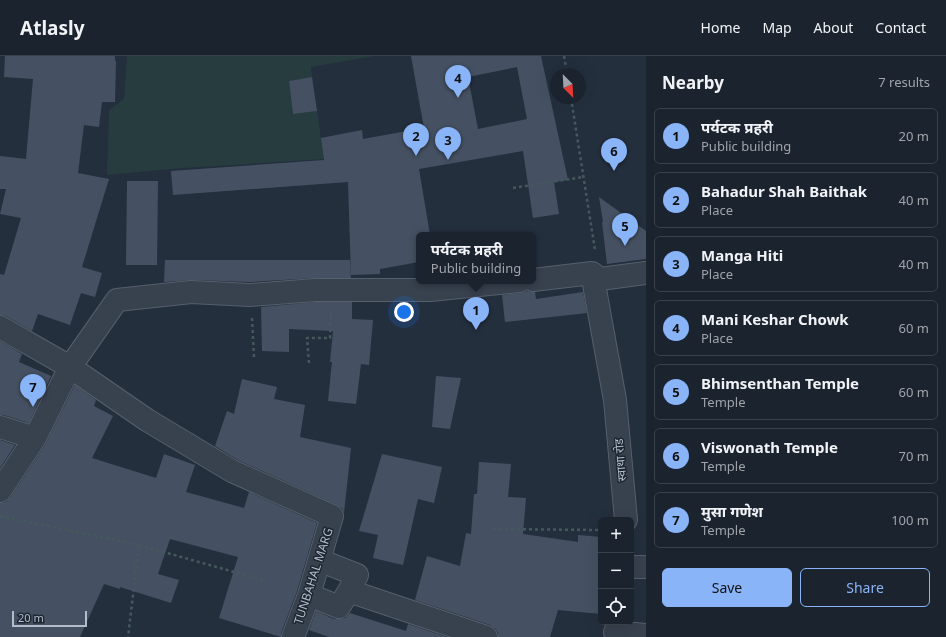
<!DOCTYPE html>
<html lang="en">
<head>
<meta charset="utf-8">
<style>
	:root { --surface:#1b232e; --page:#282f3a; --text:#f1f3f6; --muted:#a0a4aa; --line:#39404a; --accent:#8ab4f8 }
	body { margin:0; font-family:"Noto Sans","Noto Sans Devanagari",sans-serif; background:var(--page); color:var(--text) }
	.controls { position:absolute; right:12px; bottom:12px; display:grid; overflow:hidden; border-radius:6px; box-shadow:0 4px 16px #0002 }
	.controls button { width:36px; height:36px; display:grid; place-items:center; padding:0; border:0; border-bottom:1px solid var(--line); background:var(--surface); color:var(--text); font:20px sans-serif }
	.compass { position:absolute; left:550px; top:12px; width:36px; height:36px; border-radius:50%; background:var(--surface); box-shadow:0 4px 16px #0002; rotate:156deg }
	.scale { position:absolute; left:12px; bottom:10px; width:75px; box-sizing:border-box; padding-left:4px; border:2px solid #b4bcc9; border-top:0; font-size:11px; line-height:14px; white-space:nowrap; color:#b4bcc9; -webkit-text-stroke:3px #1d2633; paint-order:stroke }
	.you { position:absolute; left:404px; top:256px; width:14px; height:14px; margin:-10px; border:3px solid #fff; border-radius:50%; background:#1a73e8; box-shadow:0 0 0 6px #1a73e833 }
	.badge { display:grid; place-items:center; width:26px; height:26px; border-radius:50%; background:var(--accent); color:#111; font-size:13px; font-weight:700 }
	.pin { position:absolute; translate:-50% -33px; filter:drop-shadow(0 1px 2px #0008) }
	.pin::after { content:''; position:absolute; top:21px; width:14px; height:12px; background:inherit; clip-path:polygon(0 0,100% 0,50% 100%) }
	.popup { position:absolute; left:416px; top:176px; width:120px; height:52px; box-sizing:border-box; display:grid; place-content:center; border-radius:6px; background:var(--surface); filter:drop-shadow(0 1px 3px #0005); font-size:13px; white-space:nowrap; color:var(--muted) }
	.popup b { font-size:15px; color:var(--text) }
	.popup::after { content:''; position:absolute; left:50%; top:100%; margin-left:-8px; border:8px solid transparent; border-top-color:var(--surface) }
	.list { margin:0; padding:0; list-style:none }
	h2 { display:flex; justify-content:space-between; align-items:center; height:52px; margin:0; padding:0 16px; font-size:17px }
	h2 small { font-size:13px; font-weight:400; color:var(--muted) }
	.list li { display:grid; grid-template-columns:26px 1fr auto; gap:12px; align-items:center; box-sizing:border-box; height:56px; margin:0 8px 8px; padding:0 8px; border:1px solid var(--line); border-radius:6px }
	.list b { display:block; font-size:15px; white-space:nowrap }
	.list p { margin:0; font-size:13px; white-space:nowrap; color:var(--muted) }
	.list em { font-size:13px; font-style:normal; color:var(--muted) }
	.actions { display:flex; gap:8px; padding:12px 16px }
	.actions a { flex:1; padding:9px 0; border:1px solid var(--accent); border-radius:6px; text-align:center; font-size:14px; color:var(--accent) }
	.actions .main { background:var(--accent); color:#111 }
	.icon { flex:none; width:22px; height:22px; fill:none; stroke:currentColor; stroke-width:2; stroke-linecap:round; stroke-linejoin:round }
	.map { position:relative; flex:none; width:646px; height:581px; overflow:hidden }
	header { display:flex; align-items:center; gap:24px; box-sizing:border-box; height:56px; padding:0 20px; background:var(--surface); border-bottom:1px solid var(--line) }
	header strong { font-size:19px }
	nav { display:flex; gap:22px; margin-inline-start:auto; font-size:14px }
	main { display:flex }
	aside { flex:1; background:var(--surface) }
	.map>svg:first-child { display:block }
	.green { fill:#263c3f }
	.building { fill:#455162; fill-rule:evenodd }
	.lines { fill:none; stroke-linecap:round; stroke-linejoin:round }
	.minor-casing { stroke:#565f6c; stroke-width:24 }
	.path { stroke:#44595c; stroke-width:2.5; stroke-dasharray:3 3; stroke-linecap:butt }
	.minor { stroke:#38414e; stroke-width:22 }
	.labels { text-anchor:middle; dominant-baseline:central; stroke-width:3; stroke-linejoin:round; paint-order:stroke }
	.street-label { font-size:12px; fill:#b4bcc9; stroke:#1d2633 }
</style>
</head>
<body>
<header>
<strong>Atlasly</strong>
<nav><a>Home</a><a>Map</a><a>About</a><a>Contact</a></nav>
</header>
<main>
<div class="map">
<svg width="646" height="581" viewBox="0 0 646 581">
	<rect width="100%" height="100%" fill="#242f3e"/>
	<path class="green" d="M 127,0 L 374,0 L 311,11 L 312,21 L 289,25 L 293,58 L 317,55 L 324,103 L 170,113 L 107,119 L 109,54 L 124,43 Z"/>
	<path class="building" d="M 5,0 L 115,0 L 115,5 L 116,5 L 115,46 L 102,46 L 99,71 L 84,69 L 78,117 L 109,123 L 82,211 L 102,217 L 95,241 L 81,237 L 70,269 L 38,258 L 32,275 L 6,260 L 0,259 L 0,218 L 4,219 L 21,162 L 0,158 L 6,133 L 0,133 L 0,100 L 26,103 L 33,23 L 4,21 Z
		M 411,0 L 541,0 L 568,124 L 554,126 L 559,158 L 533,162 L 523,95 L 419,113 L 430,179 L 419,179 L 419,206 L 380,213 L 380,218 L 351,219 L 348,126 L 173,139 L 171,115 L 324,104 L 321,82 L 362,74 L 363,83 L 424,72 ZM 517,11 L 527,63 L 478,73 L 468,21 Z
		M 312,21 L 317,55 L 293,58 L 289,25 Z
		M 127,125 L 158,125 L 157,209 L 126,209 Z
		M 599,141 L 646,175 L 646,203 L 607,208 L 602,166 L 603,166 Z
		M 165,204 L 350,204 L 351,222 L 314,222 L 250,226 L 192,224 L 164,226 Z
		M 527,235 L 535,236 L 536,243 L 583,236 L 587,257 L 505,266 L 502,239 L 520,237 Z
		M 315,246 L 352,246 L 352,263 L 373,264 L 369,309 L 361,308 L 356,348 L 328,345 L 332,306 L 330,306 L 333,275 L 289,273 L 289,296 L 262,295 L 261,251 Z
		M 0,285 L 22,298 L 19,306 L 51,320 L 29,367 L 4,359 L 0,359 Z
		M 436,320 L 461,322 L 450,373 L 432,371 Z
		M 242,323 L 277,331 L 274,343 L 305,349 L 300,381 L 351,392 L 344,457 L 342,452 L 337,449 L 238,404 L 215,390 L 227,355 L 234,358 Z
		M 75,329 L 96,344 L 94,350 L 113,360 L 92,402 L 156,422 L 164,398 L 195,409 L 186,436 L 244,452 L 249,436 L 317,467 L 297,535 L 281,577 L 281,581 L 219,562 L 238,501 L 170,483 L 158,518 L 179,524 L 171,547 L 120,531 L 120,533 L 104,528 L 80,581 L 0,581 L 0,447 L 6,446 L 10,442 L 45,389 Z
		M 0,384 L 15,389 L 0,412 Z
		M 382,398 L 442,411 L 434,447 L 418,443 L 403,509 L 373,502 L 378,479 L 359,475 Z
		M 479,406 L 511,408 L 508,441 L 526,442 L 523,478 L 578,486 L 578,479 L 601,481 L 601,558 L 558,554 L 550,581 L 498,581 L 498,578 L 496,573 L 490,569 L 415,544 L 427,500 L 460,510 L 466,477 L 471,478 L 474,438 L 477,438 Z
		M 316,555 L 334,563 L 340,563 L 345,562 L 350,557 L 406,575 L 408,568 L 447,581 L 329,581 L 309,574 Z"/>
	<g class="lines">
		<g class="minor-casing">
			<path id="minor" d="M 592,217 L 615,344 L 626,464
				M 592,217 L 600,223 L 646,217
				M 533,224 L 592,217
				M 0,271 L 70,311 L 147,364 L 232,415 L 332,460 L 309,539 L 293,581
				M 0,371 L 35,382
				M 0,435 L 35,382 L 70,311 L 117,244 L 191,236 L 250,239 L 315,234 L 430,234 L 519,225
				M 319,504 L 357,519 L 349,535
				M 631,511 L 646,511
				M 309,539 L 339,551 L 349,535 L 486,581
				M 615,576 L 646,579"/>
		</g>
		<path class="path" d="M 564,0 L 567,18
			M 571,42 L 595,194
			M 513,132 L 583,121
			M 252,262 L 254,301
			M 309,307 L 307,282 L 330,282 L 331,257
			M 0,460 L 139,489 L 128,581
			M 493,473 L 601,474
			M 139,489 L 266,525"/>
		<use href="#minor" class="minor"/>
	</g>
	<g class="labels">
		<g class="street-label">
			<text transform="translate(620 404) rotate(-95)">स्वाथा रोड</text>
			<text transform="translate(313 520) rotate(-72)">TUNBAHAL MARG</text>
		</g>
	</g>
</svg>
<div class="controls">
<button>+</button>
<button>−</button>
<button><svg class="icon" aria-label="locate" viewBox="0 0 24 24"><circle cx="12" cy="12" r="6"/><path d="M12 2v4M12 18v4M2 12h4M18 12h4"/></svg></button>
</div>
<svg class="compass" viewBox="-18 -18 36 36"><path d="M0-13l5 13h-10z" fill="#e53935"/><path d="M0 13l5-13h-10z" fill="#a0a4aa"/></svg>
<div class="scale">20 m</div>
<div class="you"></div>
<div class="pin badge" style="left:476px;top:274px">1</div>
<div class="popup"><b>पर्यटक प्रहरी</b>Public building</div>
<div class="pin badge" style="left:416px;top:100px">2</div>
<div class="pin badge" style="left:448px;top:104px">3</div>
<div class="pin badge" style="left:458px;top:42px">4</div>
<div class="pin badge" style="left:625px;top:190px">5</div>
<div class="pin badge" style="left:614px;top:115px">6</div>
<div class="pin badge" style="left:33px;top:351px">7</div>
</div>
<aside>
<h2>Nearby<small>7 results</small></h2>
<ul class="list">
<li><span class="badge">1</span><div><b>पर्यटक प्रहरी</b><p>Public building</p></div><em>20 m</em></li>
<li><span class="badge">2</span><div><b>Bahadur Shah Baithak</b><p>Place</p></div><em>40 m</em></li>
<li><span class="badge">3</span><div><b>Manga Hiti</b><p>Place</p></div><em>40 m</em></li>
<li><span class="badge">4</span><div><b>Mani Keshar Chowk</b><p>Place</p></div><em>60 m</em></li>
<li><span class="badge">5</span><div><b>Bhimsenthan Temple</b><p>Temple</p></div><em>60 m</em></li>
<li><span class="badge">6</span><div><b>Viswonath Temple</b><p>Temple</p></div><em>70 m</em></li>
<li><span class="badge">7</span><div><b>मुसा गणेश</b><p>Temple</p></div><em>100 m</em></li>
</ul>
<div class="actions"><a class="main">Save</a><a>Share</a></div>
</aside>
</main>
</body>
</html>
